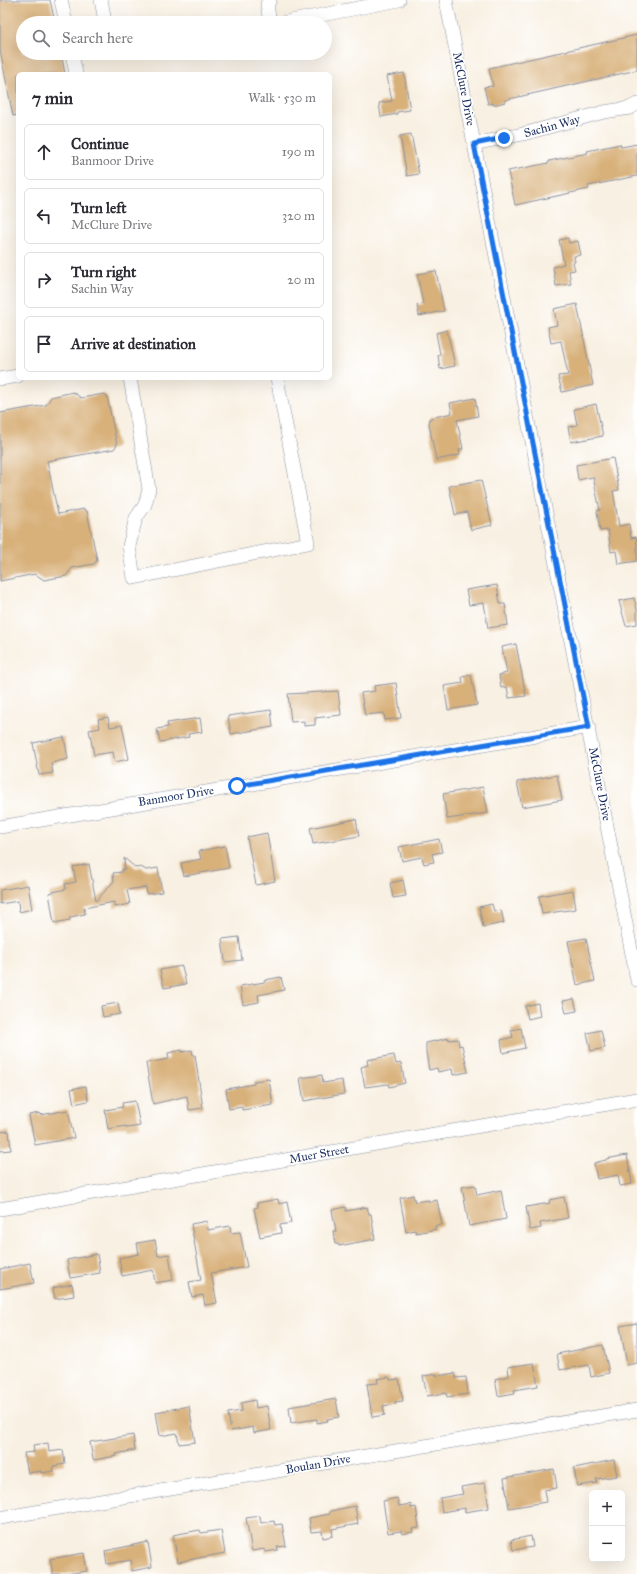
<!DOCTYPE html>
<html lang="en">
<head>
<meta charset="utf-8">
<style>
	:root { --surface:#fff; --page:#f2f2f3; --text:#2b2b33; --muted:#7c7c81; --line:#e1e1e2 }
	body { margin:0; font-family:"IM FELL Great Primer",serif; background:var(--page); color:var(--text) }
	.controls { position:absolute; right:12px; bottom:12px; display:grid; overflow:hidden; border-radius:6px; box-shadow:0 4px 16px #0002 }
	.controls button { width:36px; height:36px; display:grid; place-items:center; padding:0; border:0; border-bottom:1px solid var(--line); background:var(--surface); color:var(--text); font:20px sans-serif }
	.stop { position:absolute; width:12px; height:12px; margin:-9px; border:3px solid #1a73e8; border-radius:50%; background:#fff }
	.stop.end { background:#1a73e8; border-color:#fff; box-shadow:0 1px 4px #0008 }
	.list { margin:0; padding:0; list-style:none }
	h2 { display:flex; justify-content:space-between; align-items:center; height:52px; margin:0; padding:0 16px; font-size:17px }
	h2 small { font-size:13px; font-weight:400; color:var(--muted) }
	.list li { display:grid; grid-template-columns:26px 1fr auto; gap:12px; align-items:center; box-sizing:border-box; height:56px; margin:0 8px 8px; padding:0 8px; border:1px solid var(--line); border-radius:6px }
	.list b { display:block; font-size:15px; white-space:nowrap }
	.list p { margin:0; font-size:13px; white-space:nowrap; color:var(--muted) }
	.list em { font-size:13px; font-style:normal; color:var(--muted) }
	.icon { flex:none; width:22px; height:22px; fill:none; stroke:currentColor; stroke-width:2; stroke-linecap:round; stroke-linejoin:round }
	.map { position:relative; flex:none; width:637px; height:1574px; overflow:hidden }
	.search { position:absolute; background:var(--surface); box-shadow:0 4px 16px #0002; left:16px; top:16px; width:316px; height:44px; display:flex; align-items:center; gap:10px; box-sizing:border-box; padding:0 14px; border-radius:22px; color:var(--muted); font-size:15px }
	.panel { position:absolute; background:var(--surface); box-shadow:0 4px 16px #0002; left:16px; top:72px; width:316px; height:308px; border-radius:6px }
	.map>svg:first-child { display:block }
	.building { fill:#d8b079 }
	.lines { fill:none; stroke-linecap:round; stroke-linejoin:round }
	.minor-casing { stroke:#8a90a0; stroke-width:14 }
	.minor { stroke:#fff; stroke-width:13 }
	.route { stroke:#1a73e8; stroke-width:5 }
	.labels { text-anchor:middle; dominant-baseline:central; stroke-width:3.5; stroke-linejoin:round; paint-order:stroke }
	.street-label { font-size:12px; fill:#1b2f5e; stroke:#fff }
</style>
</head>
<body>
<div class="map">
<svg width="637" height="1574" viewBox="0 0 637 1574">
	<rect width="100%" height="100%" fill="#fff"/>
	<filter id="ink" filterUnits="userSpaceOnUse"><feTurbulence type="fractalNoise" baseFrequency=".025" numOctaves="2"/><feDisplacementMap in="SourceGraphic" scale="8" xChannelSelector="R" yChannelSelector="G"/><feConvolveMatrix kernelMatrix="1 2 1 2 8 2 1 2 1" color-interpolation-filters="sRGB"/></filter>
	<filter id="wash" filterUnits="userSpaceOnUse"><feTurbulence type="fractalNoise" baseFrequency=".012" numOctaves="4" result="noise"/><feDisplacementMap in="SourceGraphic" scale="16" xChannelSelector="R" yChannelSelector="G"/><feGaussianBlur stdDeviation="0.9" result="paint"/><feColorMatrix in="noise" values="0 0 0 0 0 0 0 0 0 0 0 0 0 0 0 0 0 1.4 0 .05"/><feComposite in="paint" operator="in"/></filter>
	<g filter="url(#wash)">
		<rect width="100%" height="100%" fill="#f8f0e2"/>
		<g id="blocks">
			<path class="building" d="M 0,0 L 50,0 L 55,23 L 23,23 L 23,53 L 61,53 L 65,74 L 18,74 L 18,115 L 13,116 L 0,50 Z
				M 637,35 L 637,70 L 505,100 L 505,102 L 493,105 L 493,103 L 488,104 L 484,87 L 493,86 L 489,68 Z
				M 404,73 L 410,110 L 397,112 L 397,114 L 381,117 L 379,103 L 392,101 L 387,76 Z
				M 411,134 L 419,174 L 407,176 L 400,136 Z
				M 620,144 L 621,147 L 637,144 L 637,176 L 588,186 L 589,189 L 515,205 L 508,171 L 549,163 L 549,161 L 588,153 L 587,151 Z
				M 568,238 L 569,243 L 578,241 L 581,255 L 574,256 L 575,262 L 573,262 L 575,270 L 569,271 L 571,284 L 556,286 L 553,267 L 564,264 L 559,240 Z
				M 436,271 L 444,311 L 419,316 L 417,305 L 423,304 L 417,274 Z
				M 577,304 L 593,385 L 562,392 L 558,376 L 568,375 L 561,341 L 551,343 L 548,327 L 557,325 L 554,309 Z
				M 447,330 L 455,366 L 440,369 L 438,355 L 440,354 L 436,333 Z
				M 73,392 L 81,398 L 104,394 L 107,396 L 117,445 L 114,449 L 47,461 L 58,514 L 84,509 L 87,511 L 97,560 L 94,564 L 72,568 L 66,576 L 44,580 L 35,574 L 0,581 L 0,413 L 46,405 L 51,397 Z
				M 475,398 L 478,416 L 457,420 L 463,449 L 459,449 L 460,455 L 436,460 L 429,424 L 430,418 L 452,413 L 450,403 Z
				M 596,404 L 603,436 L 571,442 L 568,427 L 577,425 L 574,409 Z
				M 613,458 L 619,490 L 613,491 L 619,526 L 629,524 L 631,538 L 636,537 L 637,546 L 637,561 L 618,564 L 616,551 L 611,552 L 608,530 L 600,531 L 597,511 L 600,510 L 593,477 L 578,480 L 576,465 Z
				M 481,480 L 492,525 L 471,530 L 467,512 L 455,515 L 449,486 Z
				M 497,585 L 500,604 L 505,604 L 508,625 L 488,628 L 484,603 L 469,605 L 466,590 Z
				M 634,598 L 637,609 L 637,624 L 626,626 L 619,601 Z
				M 516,644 L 526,696 L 509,698 L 507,687 L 501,688 L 499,675 L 507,673 L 502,647 Z
				M 471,675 L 477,705 L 448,710 L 444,686 L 463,683 L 462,677 Z
				M 396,683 L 401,718 L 385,720 L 384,713 L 365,715 L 361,693 L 375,691 L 374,686 Z
				M 338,691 L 341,715 L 315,718 L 315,725 L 304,726 L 304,721 L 291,722 L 288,694 Z
				M 271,710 L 273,727 L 231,734 L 228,716 Z
				M 108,717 L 110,727 L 122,725 L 129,759 L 115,762 L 113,752 L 94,755 L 89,730 L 100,728 L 98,719 Z
				M 200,718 L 202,732 L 188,734 L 189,737 L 160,742 L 157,729 L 168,727 L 167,723 Z
				M 64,737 L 68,759 L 51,763 L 53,773 L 39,775 L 33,743 Z
				M 557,775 L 562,800 L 522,807 L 517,782 Z
				M 483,787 L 488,813 L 447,819 L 443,794 Z
				M 356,819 L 359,836 L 313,844 L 310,828 Z
				M 267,833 L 275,881 L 256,885 L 247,837 Z
				M 439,839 L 442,852 L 432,854 L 434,862 L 424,864 L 422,857 L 402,861 L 399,847 Z
				M 225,846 L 229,868 L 184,876 L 181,863 L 201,859 L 199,851 Z
				M 124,858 L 136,868 L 141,867 L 146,870 L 158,868 L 162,892 L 147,894 L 146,887 L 127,890 L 130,904 L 114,907 L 114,902 L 84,908 L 85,914 L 70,917 L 70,920 L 54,923 L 49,893 L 66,889 L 65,884 L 76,882 L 73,867 L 89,864 L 96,901 L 114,881 L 113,873 L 122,872 L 122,869 L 125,869 Z
				M 403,880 L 406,896 L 393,898 L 390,883 Z
				M 28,885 L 32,909 L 19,912 L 18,901 L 0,904 L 0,890 Z
				M 573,890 L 576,909 L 542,914 L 539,896 Z
				M 492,904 L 494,911 L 501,910 L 504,923 L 483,927 L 479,907 Z
				M 239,937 L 242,960 L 225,962 L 222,939 Z
				M 586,938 L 595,981 L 577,985 L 568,941 Z
				M 182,966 L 186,984 L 164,988 L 160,970 Z
				M 281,977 L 284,990 L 258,995 L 259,1002 L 243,1005 L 240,986 L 265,982 L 265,980 Z
				M 574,999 L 577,1011 L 566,1013 L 563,1001 Z
				M 118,1003 L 120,1014 L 103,1017 L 101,1006 Z
				M 538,1003 L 540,1016 L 528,1019 L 525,1006 Z
				M 521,1028 L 525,1048 L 503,1053 L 501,1040 L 513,1037 L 511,1030 Z
				M 601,1030 L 605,1048 L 591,1051 L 587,1033 Z
				M 449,1038 L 449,1040 L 458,1039 L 459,1046 L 462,1045 L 468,1072 L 453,1075 L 452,1069 L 438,1072 L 437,1068 L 429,1070 L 426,1052 L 426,1043 Z
				M 182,1050 L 182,1052 L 192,1050 L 193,1055 L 195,1055 L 203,1108 L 189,1110 L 187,1096 L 153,1104 L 146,1063 L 169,1059 L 168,1053 Z
				M 394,1055 L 396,1064 L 401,1063 L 405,1083 L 389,1087 L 388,1084 L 365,1087 L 361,1067 L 368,1065 L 367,1060 Z
				M 322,1075 L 323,1083 L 342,1080 L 344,1094 L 304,1101 L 300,1078 Z
				M 269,1079 L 273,1105 L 242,1110 L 242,1107 L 229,1109 L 226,1089 L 254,1084 L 254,1081 Z
				M 86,1086 L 88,1101 L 74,1104 L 71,1089 Z
				M 135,1101 L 140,1126 L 127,1128 L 126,1126 L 108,1129 L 105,1110 L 123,1107 L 122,1103 Z
				M 68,1110 L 74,1138 L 35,1145 L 29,1115 L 39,1113 L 40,1115 Z
				M 9,1131 L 11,1150 L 0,1151 L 0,1132 Z
				M 627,1155 L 632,1184 L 620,1186 L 618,1175 L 597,1179 L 594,1163 L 606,1160 L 606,1159 Z
				M 475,1185 L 477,1195 L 501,1190 L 506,1219 L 469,1226 L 462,1187 Z
				M 413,1195 L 415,1202 L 429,1200 L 429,1202 L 437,1200 L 442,1225 L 435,1226 L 436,1229 L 416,1233 L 415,1230 L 406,1232 L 400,1198 Z
				M 564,1197 L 568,1218 L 540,1223 L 541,1228 L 530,1230 L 526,1207 L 550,1203 L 549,1200 Z
				M 278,1199 L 279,1204 L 287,1202 L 291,1223 L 280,1225 L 281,1233 L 260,1237 L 254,1208 L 258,1207 L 257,1203 Z
				M 346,1207 L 346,1211 L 367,1207 L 369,1214 L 371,1214 L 375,1239 L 339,1246 L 338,1244 L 335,1244 L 333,1231 L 336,1231 L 332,1210 Z
				M 207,1221 L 208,1230 L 230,1226 L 231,1233 L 240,1232 L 247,1267 L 211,1273 L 217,1303 L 205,1305 L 203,1295 L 192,1297 L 189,1282 L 201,1280 L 191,1224 Z
				M 155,1240 L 158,1256 L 169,1254 L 173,1280 L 155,1283 L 153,1270 L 122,1276 L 119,1258 L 139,1254 L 137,1243 Z
				M 97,1254 L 100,1273 L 70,1278 L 67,1260 Z
				M 30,1263 L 34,1283 L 0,1289 L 0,1269 Z
				M 72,1284 L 74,1296 L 55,1299 L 53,1288 Z
				M 637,1323 L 637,1363 L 627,1365 L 620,1326 Z
				M 603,1345 L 609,1373 L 591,1377 L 589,1365 L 560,1370 L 557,1354 Z
				M 534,1363 L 538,1386 L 514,1390 L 515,1393 L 498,1396 L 495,1379 L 509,1376 L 508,1367 Z
				M 455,1373 L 456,1378 L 466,1377 L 468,1394 L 447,1397 L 446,1393 L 427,1396 L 423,1376 L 437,1374 L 437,1376 Z
				M 389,1377 L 390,1380 L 399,1379 L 403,1401 L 395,1402 L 396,1404 L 383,1406 L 385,1415 L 372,1417 L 367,1384 L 378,1383 L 377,1379 Z
				M 336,1399 L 339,1417 L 327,1419 L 328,1421 L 317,1423 L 317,1419 L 291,1423 L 289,1407 Z
				M 255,1400 L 256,1408 L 267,1406 L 271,1430 L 254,1433 L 253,1427 L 231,1431 L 228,1413 L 242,1411 L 241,1403 Z
				M 189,1406 L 195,1442 L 179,1444 L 177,1433 L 160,1436 L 156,1412 Z
				M 133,1435 L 135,1450 L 116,1454 L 117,1456 L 93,1460 L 90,1442 Z
				M 48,1443 L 49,1452 L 63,1450 L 65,1464 L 53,1466 L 54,1471 L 41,1473 L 41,1471 L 28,1473 L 24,1453 L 34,1452 L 33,1445 Z
				M 614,1460 L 617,1476 L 596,1479 L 597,1483 L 577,1486 L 574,1468 Z
				M 554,1469 L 557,1488 L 544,1490 L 546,1502 L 509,1508 L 504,1478 Z
				M 485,1483 L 489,1508 L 465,1512 L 465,1508 L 442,1512 L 440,1498 L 463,1494 L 461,1487 Z
				M 397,1498 L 399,1506 L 411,1504 L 411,1508 L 416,1507 L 419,1528 L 412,1529 L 413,1532 L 402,1534 L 401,1531 L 388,1533 L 383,1501 Z
				M 355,1506 L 358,1524 L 332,1529 L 333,1536 L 323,1538 L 322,1531 L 311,1532 L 309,1518 L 330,1514 L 330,1511 Z
				M 260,1516 L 261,1523 L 274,1521 L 275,1525 L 282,1524 L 286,1546 L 277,1547 L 278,1550 L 265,1552 L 265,1549 L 252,1551 L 246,1518 Z
				M 200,1530 L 201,1533 L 221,1530 L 225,1553 L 178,1562 L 173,1535 Z
				M 531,1536 L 533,1547 L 513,1550 L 511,1540 Z
				M 148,1542 L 152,1567 L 132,1571 L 131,1560 L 107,1564 L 105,1551 Z
				M 84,1553 L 87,1571 L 67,1574 L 53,1574 L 50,1559 Z"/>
		</g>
	</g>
	<g filter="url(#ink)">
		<use href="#blocks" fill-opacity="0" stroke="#8a90a0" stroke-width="1"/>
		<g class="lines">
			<g class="minor-casing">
				<path id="minor" d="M 61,0 L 66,23
					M 101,0 L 105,21
					M 270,0 L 267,4 L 270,23
					M 446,0 L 637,980
					M 281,23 L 399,0
					M 72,53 L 76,74
					M 474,144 L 523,134 L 604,112 L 630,108 L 637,104
					M 130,378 L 149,489 L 145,505 L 136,518 L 129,546 L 134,578 L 308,543 L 277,378
					M 0,379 L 18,376
					M 0,827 L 589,727
					M 0,1209 L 637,1099
					M 0,1518 L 637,1410"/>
			</g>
			<use href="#minor" class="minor"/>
		</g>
	</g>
	<g class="lines" filter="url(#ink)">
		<path class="route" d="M 237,786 L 589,727 L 474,144 L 504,138"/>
	</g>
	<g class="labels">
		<g class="street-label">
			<text transform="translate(464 89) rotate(79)">McClure Drive</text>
			<text transform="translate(552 126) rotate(-15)">Sachin Way</text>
			<text transform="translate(600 784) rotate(79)">McClure Drive</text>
			<text transform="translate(176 796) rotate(-9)">Banmoor Drive</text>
			<text transform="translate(319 1154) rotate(-10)">Muer Street</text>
			<text transform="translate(318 1464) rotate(-10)">Boulan Drive</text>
		</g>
	</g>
</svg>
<div class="controls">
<button>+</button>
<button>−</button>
</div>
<div class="stop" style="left:237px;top:786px"></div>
<div class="stop end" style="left:504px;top:138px"></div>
<div class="search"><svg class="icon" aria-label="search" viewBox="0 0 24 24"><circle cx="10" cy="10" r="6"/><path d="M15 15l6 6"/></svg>Search here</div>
<section class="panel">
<h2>7 min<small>Walk · 530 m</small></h2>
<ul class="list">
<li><svg class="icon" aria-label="ahead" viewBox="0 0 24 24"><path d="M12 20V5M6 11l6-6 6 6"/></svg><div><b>Continue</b><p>Banmoor Drive</p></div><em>190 m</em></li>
<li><svg class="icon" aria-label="left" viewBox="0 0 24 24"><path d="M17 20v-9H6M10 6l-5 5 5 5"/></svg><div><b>Turn left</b><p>McClure Drive</p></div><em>320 m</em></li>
<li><svg class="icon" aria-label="right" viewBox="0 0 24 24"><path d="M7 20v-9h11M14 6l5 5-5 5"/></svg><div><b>Turn right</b><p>Sachin Way</p></div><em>20 m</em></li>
<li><svg class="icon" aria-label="arrive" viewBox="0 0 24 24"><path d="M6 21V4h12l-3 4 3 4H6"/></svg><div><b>Arrive at destination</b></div></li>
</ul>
</section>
</div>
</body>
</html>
